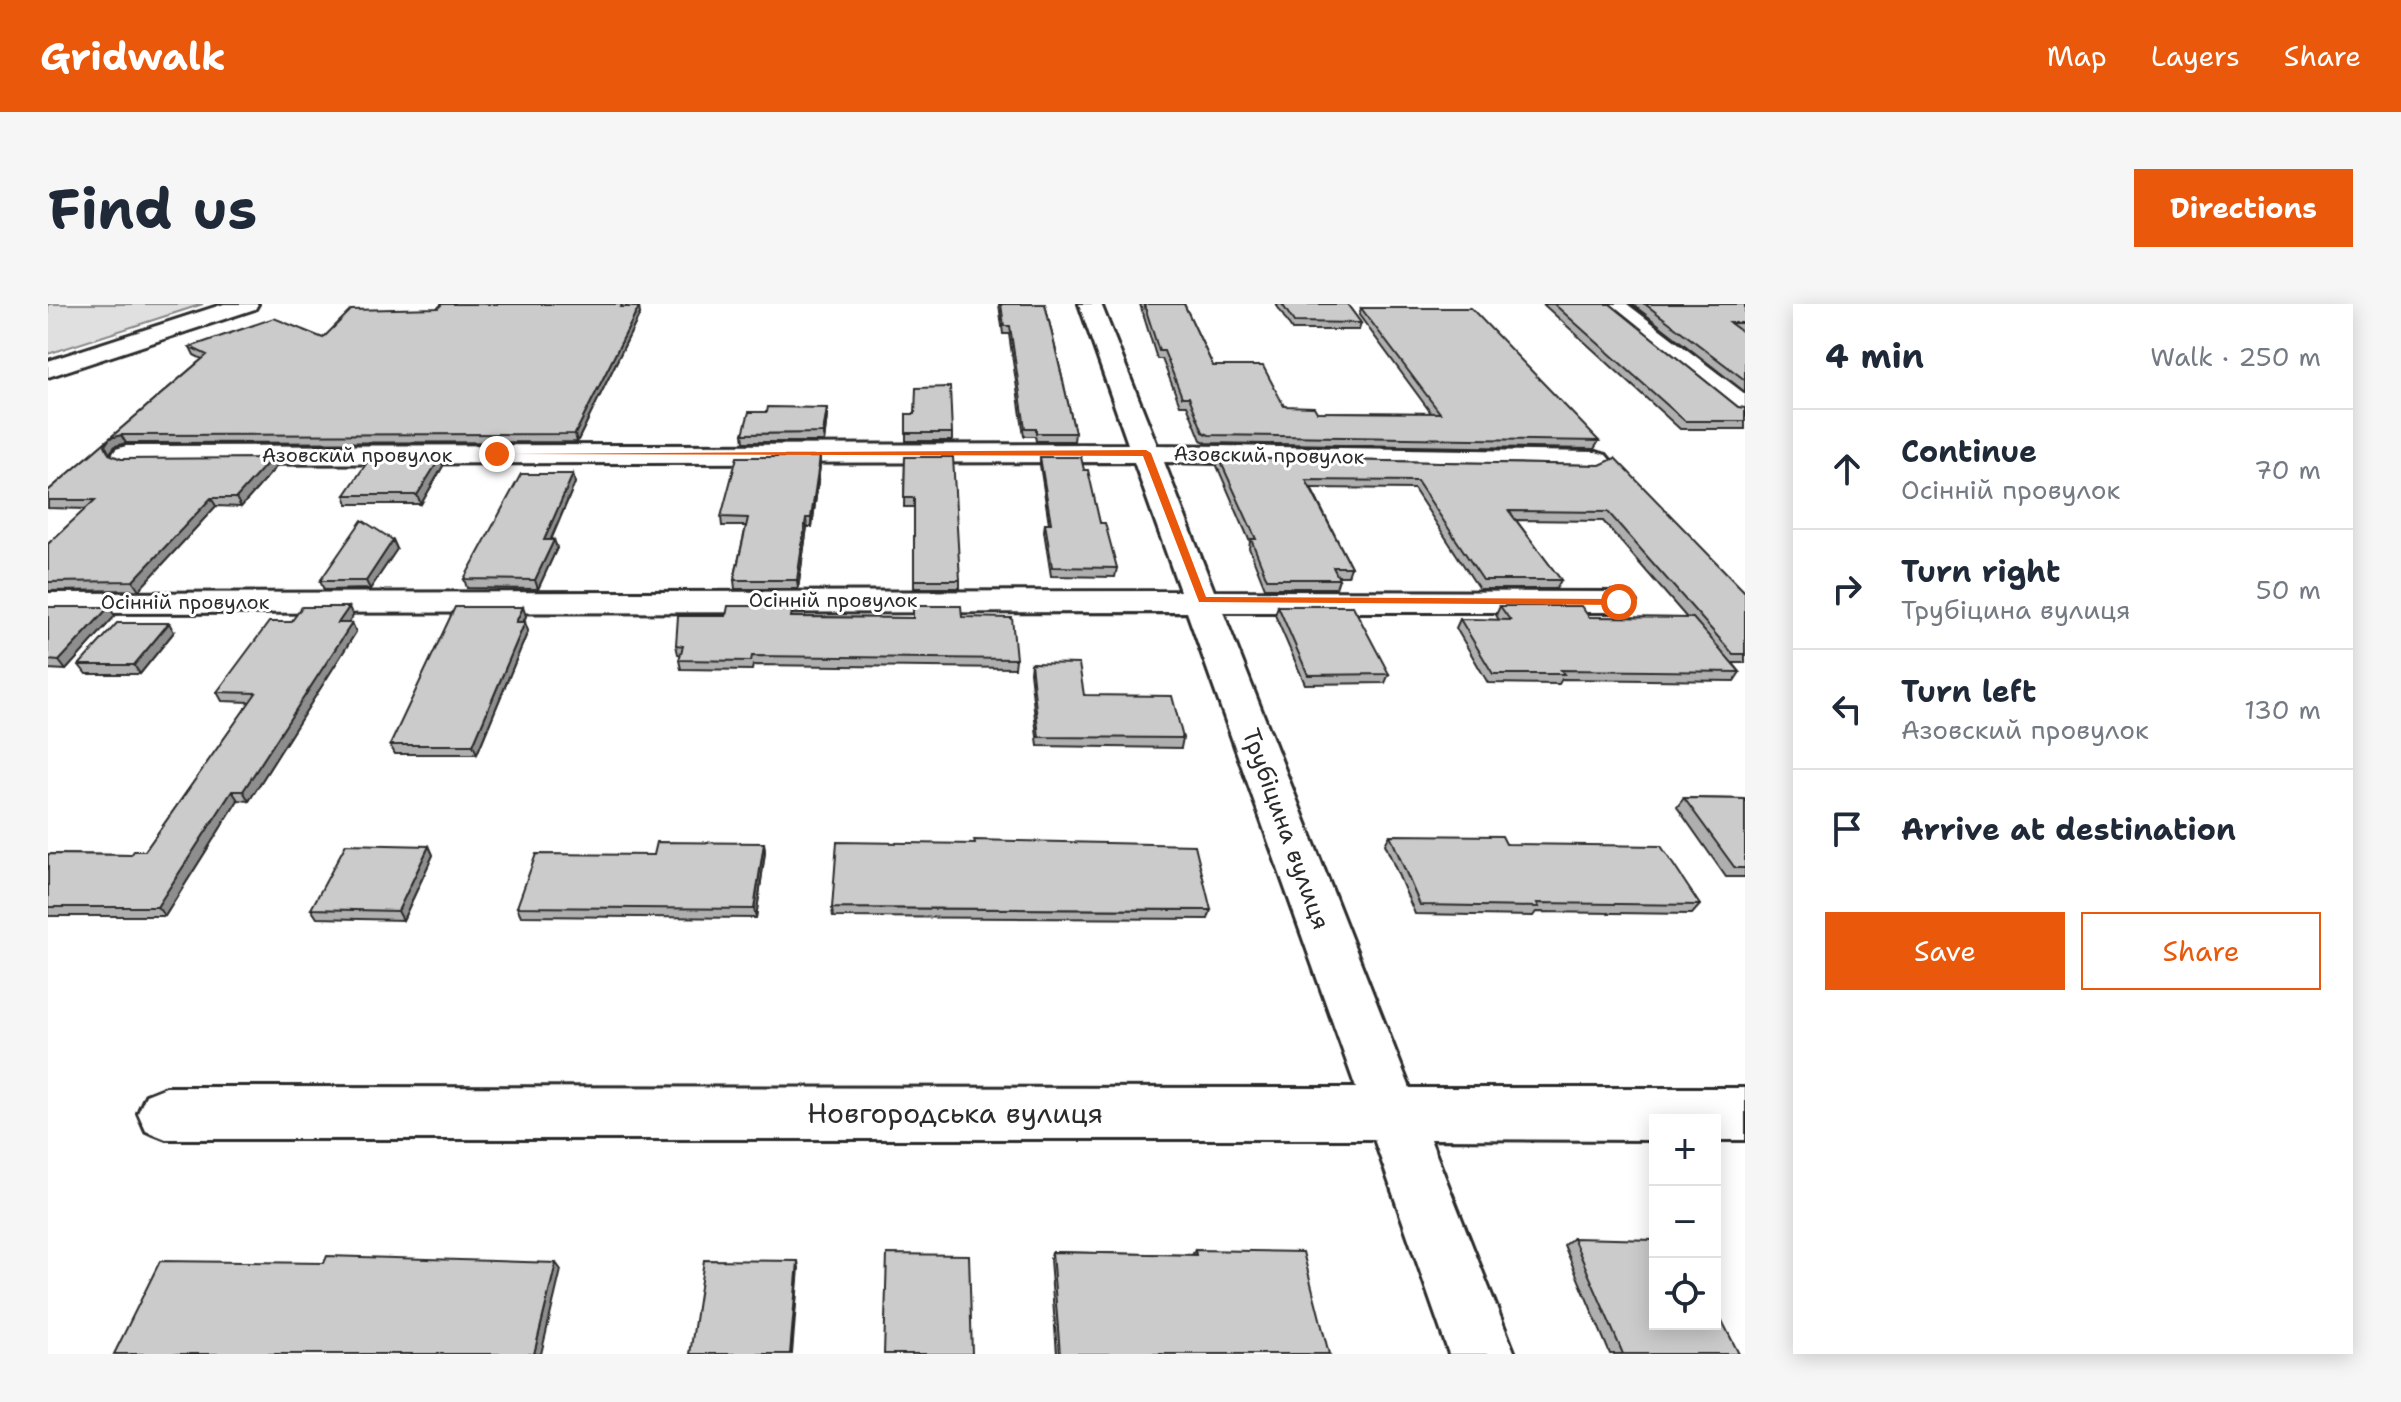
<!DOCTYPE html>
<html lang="en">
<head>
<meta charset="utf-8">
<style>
	:root { --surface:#fff; --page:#f6f6f7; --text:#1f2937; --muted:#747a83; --line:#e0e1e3; --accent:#ea580c }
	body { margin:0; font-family:"Shantell Sans",sans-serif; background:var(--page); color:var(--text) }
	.controls { position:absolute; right:24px; bottom:24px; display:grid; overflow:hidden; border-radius:0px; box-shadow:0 4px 20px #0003 }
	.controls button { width:72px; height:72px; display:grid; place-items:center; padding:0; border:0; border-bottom:2px solid var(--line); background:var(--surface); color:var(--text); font:40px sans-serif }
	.stop { position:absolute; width:24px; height:24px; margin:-18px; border:6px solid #ea580c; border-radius:50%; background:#fff }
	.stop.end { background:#ea580c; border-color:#fff; box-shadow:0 2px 8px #0008 }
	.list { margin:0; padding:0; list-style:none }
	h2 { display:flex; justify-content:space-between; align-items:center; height:104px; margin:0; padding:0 32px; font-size:34px }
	h2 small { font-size:26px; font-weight:400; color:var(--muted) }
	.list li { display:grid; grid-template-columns:52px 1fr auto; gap:24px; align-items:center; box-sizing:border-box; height:120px; padding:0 32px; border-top:2px solid var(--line) }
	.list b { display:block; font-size:30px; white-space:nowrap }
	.list p { margin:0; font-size:26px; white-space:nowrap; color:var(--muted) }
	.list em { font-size:26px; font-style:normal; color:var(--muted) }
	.actions { display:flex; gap:16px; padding:24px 32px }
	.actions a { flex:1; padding:18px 0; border:2px solid var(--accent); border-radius:0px; text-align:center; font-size:28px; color:var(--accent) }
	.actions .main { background:var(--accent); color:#fff }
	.icon { flex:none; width:44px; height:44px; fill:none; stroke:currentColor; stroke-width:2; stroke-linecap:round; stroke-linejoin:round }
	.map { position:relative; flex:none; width:1697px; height:1050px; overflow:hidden; border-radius:0px }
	header { display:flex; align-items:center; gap:48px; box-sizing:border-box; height:112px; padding:0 40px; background:var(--accent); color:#fff }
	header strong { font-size:38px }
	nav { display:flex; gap:44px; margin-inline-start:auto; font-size:28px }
	.intro { display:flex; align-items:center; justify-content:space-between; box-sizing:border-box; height:192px; padding:0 48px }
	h1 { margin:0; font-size:56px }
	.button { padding:20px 36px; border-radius:0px; background:var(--accent); color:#fff; font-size:28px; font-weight:700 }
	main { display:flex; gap:48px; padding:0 48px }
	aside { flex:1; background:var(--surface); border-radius:0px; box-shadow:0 4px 20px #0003 }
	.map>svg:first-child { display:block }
	.green { fill:#e0e0e0; stroke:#868686; stroke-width:2 }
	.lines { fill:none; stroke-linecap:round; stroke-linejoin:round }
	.minor-casing { stroke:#2b2b2b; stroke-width:6 }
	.tertiary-casing { stroke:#2b2b2b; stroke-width:6 }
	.minor { fill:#fff; fill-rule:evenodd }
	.tertiary { fill:#fff; fill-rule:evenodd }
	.wall { fill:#afafaf; stroke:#2b2b2b; stroke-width:2 }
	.shaded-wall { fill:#8e8e8e; stroke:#2b2b2b; stroke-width:2 }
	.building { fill:#cbcbcb; stroke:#2b2b2b; stroke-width:2 }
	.route { fill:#ea580c }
	.labels { text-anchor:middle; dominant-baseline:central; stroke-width:6; stroke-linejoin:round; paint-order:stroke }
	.far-street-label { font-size:20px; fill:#2b2b2b; stroke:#fff }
	.street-label { font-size:24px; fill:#2b2b2b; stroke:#fff }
	.near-street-label { font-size:28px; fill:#2b2b2b; stroke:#fff }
</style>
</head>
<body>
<header>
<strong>Gridwalk</strong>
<nav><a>Map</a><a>Layers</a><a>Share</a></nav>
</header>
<div class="intro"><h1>Find us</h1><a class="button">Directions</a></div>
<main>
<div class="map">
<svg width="1697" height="1050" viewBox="0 0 1697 1050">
	<rect width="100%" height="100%" fill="#fff"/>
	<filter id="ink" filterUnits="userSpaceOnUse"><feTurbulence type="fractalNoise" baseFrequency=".0125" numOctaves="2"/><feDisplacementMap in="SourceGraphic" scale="16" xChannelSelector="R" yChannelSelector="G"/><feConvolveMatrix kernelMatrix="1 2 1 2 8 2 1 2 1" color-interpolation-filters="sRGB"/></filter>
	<g filter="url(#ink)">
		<path class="green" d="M 0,0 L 155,0 L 0,50 Z"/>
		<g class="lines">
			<g class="minor-casing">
				<path id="minor" d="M 1031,0 L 1053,0 L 1109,141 L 1548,148 L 1558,151 L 1563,157 L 1558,163 L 1548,166 L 1116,158 L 1166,287 L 1571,288 L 1583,291 L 1588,298 L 1583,305 L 1571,308 L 1175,308 L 1362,784 L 1697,784 L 1697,836 L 1667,836 L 1667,816 L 1607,816 L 1607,836 L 1382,835 L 1467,1050 L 1401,1050 L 1326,835 L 118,835 L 98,827 L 90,809 L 98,791 L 118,783 L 1308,784 L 1139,308 L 0,309 L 0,289 L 1132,287 L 1086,158 L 78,160 L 68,157 L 64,151 L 68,145 L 78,142 L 1080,140 Z
					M 1554,0 L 1579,0 L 1697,90 L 1697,111 L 1687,109 Z"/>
			</g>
			<g class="tertiary-casing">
				<path id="tertiary" d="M 176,0 L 210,0 L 207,5 L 0,73 L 0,57 Z"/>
			</g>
			<use href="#minor" class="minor"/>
			<use href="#tertiary" class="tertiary"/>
		</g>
		<path class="wall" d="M 394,0 L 579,0 L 578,3 L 592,10 L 529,138 L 78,139 L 67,142 L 62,149 L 62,151 L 73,155 L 228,163 L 193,203 L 168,202 L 91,286 L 0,287 L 0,240 L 38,205 L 0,204 L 0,187 L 154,55 L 146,51 L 142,43 L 275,34 L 390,4 Z
			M 951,0 L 997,0 L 1027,129 L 1026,137 L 988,137 L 987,132 L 976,132 L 961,30 L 955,30 Z
			M 1092,0 L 1136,0 L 1165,62 L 1236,102 L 1269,108 L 1383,109 L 1311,11 L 1313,4 L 1551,137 L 1546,145 L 1159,139 L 1153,136 L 1139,101 L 1132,101 L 1114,55 L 1109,55 Z
			M 1228,0 L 1299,0 L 1313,19 L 1311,26 L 1244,26 Z
			M 1495,0 L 1562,0 L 1690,103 L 1697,104 L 1697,125 L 1632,125 Z
			M 1584,0 L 1697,0 L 1697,27 L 1692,27 L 1697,30 L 1697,88 Z
			M 779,104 L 779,112 L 776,138 L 696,138 L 695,130 L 719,108 Z
			M 858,110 L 904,129 L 904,137 L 858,137 Z
			M 772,153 L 772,162 L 764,223 L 759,223 L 750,285 L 687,285 L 686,276 L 698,222 L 674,222 L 673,213 Z
			M 857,153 L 912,276 L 912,284 L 866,284 L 866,203 L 856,203 Z
			M 992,153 L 1036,166 L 1052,219 L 1069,264 L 1067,273 L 1003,272 L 996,227 L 997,219 L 1001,219 L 992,161 Z
			M 1171,154 L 1552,161 L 1697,288 L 1697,359 L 1685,359 L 1692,368 L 1686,377 L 1514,375 L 1511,380 L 1440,379 L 1408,324 L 1412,315 L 1451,316 L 1448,311 L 1452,302 L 1541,313 L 1639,314 L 1555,217 L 1468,216 L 1513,276 L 1508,285 L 1431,285 L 1366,185 L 1263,184 L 1303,263 L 1300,272 L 1289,272 L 1291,275 L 1288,284 L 1217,284 L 1201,244 L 1202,238 L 1169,162 Z
			M 395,162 L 373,200 L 300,200 L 297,191 Z
			M 525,170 L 527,179 L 503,236 L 506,236 L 509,244 L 490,285 L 419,284 L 416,275 Z
			M 345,236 L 349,245 L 322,285 L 276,286 L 272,277 Z
			M 1230,302 L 1341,370 L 1337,379 L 1257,380 L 1227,311 Z
			M 0,303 L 67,312 L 18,366 L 0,365 Z
			M 305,312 L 300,319 L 304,319 L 308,328 L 201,497 L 190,496 L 117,612 L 0,612 L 0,550 L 83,551 L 97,547 L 202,398 L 174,397 L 169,388 Z
			M 478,312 L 476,318 L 480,327 L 429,450 L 347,450 L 342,441 Z
			M 745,313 L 865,314 L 914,313 L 968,355 L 967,364 L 705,361 L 704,366 L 633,365 L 631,356 L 633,351 L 630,350 L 628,341 Z
			M 126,328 L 92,370 L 38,370 L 31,361 Z
			M 983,359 L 1036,391 L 1135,434 L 1133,444 L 990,442 L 982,368 Z
			M 1636,494 L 1697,495 L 1697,573 L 1678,573 L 1629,503 Z
			M 1342,531 L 1458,540 L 1652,601 L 1644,610 L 1488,608 L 1485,612 L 1367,610 L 1337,540 Z
			M 716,539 L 717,548 L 708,614 L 473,612 L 469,603 L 606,551 Z
			M 381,542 L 385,551 L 355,616 L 269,614 L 263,605 Z
			M 784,604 L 1163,606 L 1160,615 L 785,613 Z
			M 1525,934 L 1691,1050 L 1562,1050 L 1516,941 Z
			M 1147,946 L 1281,1050 L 1009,1050 L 1002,955 L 1004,948 L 1144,951 Z"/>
		<path class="shaded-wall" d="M 591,3 L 592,10 L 529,138 L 527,130 Z
			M 779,104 L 779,112 L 776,138 L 775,129 Z
			M 73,131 L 78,139 L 67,142 L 62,149 L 66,159 L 57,141 L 62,134 Z
			M 772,153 L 772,162 L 764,223 L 763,214 Z
			M 224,154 L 228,163 L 193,203 L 188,194 Z
			M 392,154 L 395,162 L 373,200 L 369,191 Z
			M 525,170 L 527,179 L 499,244 L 496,236 Z
			M 163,194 L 168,202 L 91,286 L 85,277 Z
			M 758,214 L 759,223 L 750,285 L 749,276 Z
			M 345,236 L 349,245 L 322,285 L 318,277 Z
			M 506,236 L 509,244 L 490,285 L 487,276 Z
			M 61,303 L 67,312 L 18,366 L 11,357 Z
			M 301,303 L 305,312 L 295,328 L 290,319 Z
			M 475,303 L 478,312 L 471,327 L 468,318 Z
			M 477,318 L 480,327 L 429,450 L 425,441 Z
			M 121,319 L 126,328 L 92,370 L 86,361 Z
			M 304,319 L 308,328 L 201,497 L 195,487 Z
			M 184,487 L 190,496 L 117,612 L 109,603 Z
			M 716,539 L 717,548 L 708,614 L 706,605 Z
			M 381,542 L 385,551 L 355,616 L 350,607 Z
			M 750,957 L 751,964 L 744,1050 L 742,1050 Z
			M 508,959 L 513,966 L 493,1050 L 486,1050 Z"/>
		<path class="building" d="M 394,0 L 574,0 L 573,3 L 591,3 L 527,130 L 73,131 L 62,134 L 57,141 L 61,150 L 73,155 L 224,154 L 188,194 L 163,194 L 85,277 L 0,278 L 0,240 L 47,196 L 0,196 L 0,187 L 159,51 L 142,43 L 226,14 L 275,34 L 303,6 L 390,4 Z
			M 953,0 L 997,0 L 1027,129 L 988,129 L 988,124 L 977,124 L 962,22 L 956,22 Z
			M 1096,0 L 1136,0 L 1165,62 L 1215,62 L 1236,102 L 1266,103 L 1269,108 L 1392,109 L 1313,4 L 1423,4 L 1551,137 L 1161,131 L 1155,128 L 1141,93 L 1134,93 L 1116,47 L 1111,47 Z
			M 1234,0 L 1299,0 L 1313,19 L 1246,18 Z
			M 1506,0 L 1562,0 L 1690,103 L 1697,104 L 1697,117 L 1637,117 Z
			M 1597,0 L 1697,0 L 1697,19 L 1682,19 L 1697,30 L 1697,76 Z
			M 902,83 L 904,129 L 858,129 L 858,110 L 867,110 L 868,84 Z
			M 720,103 L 779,104 L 775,129 L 695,130 L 701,108 L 719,108 Z
			M 689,153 L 772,153 L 763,214 L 758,214 L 749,276 L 686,276 L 700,214 L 673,213 Z
			M 857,153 L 905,153 L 912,276 L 866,276 L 866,194 L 856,194 Z
			M 992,153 L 1033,153 L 1036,166 L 1040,166 L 1052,219 L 1057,219 L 1069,264 L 1004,263 L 997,219 L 1003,219 Z
			M 322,154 L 392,154 L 369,191 L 297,191 Z
			M 1171,154 L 1552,161 L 1567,154 L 1697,288 L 1697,350 L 1685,350 L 1560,208 L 1461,207 L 1513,276 L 1435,276 L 1369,177 L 1258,176 L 1303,263 L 1285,263 L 1291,275 L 1219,275 L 1203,235 L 1208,235 Z
			M 473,170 L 525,170 L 496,236 L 506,236 L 487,276 L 416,275 Z
			M 314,216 L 345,236 L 318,277 L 272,277 Z
			M 680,302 L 745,302 L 743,313 L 865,314 L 865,302 L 913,302 L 914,313 L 964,314 L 968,355 L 704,352 L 703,357 L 631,356 L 635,342 L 628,341 L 630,312 L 678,312 Z
			M 1230,302 L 1305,302 L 1341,370 L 1260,371 Z
			M 1452,302 L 1533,302 L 1541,313 L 1645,314 L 1692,368 L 1513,366 L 1516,370 L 1445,370 L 1412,315 L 1462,316 Z
			M 0,303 L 61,303 L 11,357 L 0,356 Z
			M 254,303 L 301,303 L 290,319 L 304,319 L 195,487 L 184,487 L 109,603 L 0,603 L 0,550 L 83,551 L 86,547 L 97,547 L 208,389 L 169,388 L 221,318 L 243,318 Z
			M 407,303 L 475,303 L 468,318 L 477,318 L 425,441 L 342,441 Z
			M 69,319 L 121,319 L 86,361 L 31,361 Z
			M 983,359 L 1031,360 L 1036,391 L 1124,392 L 1135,434 L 991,433 Z
			M 1636,494 L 1697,495 L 1697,564 L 1687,564 Z
			M 1342,531 L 1454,532 L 1458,540 L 1613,542 L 1652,601 L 1489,599 L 1491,603 L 1372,601 Z
			M 926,536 L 1147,541 L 1163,606 L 784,604 L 789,538 L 927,540 Z
			M 609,538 L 716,539 L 706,605 L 469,603 L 488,550 L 606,551 Z
			M 298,540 L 381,542 L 350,607 L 263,605 Z
			M 1525,934 L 1607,936 L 1607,1020 L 1667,1020 L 1667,1003 L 1691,1050 L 1575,1050 Z
			M 1147,946 L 1255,948 L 1281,1050 L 1012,1050 L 1004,948 L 1148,951 Z
			M 839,950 L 921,951 L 924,1050 L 836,1050 Z
			M 279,952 L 508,959 L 486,1050 L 66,1050 L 112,957 L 276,959 Z
			M 656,956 L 750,957 L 742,1050 L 642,1050 Z"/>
	</g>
	<path class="route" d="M 1098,146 L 1103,149 L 1158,293 L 1571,295 L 1576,298 L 1571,301 L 1151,298 L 1095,152 L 444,150 Z"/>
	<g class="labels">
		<g class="far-street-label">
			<text x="309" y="151">Азовский провулок</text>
			<text transform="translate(1221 151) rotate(1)">Азовский провулок</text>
			<text x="785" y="296">Осінній провулок</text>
			<text x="137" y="298">Осінній провулок</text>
		</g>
		<g class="street-label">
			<text transform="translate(1238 525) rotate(70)">Трубіцина вулиця</text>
		</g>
		<g class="near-street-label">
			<text x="907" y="809">Новгородська вулиця</text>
		</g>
	</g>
</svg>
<div class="controls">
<button>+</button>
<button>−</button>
<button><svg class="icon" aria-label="locate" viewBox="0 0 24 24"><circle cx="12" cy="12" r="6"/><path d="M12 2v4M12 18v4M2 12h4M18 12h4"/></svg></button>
</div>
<div class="stop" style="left:1571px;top:298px"></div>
<div class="stop end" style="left:449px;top:150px"></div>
</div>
<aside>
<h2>4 min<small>Walk · 250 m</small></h2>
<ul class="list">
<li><svg class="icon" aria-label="ahead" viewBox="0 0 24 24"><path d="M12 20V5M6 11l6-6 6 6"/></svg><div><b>Continue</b><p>Осінній провулок</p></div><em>70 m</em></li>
<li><svg class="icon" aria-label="right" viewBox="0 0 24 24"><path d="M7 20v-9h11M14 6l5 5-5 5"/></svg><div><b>Turn right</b><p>Трубіцина вулиця</p></div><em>50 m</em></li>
<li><svg class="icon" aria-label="left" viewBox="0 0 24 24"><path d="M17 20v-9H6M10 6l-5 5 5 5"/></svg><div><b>Turn left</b><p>Азовский провулок</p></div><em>130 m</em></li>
<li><svg class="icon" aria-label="arrive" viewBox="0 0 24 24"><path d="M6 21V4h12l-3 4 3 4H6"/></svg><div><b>Arrive at destination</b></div></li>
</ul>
<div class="actions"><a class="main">Save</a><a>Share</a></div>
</aside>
</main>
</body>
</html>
